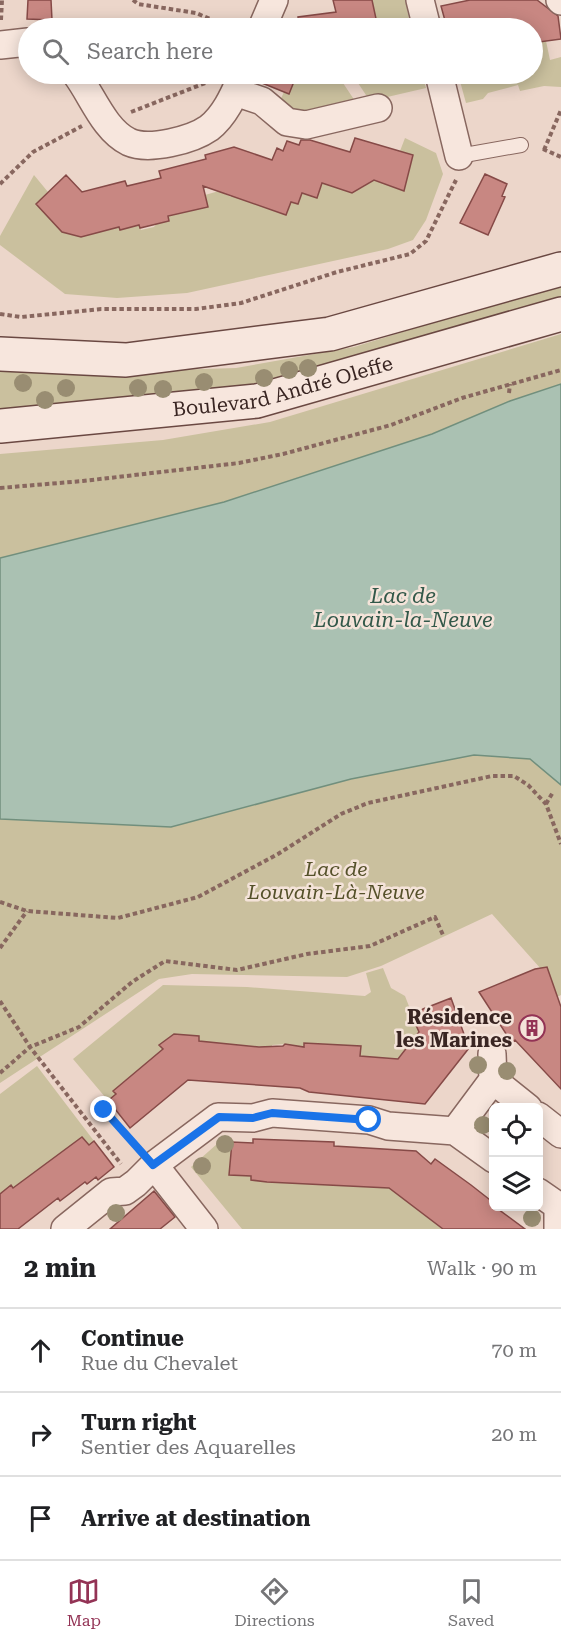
<!DOCTYPE html>
<html lang="en">
<head>
<meta charset="utf-8">
<style>
	:root { --surface:#fff; --page:#f6f6f6; --text:#202124; --muted:#757577; --line:#e0e0e0; --accent:#933355 }
	body { margin:0; font-family:"Roboto Serif",serif; background:var(--page); color:var(--text) }
	.controls { position:absolute; right:18px; bottom:18px; display:grid; overflow:hidden; border-radius:9px; box-shadow:0 3px 15px #0003 }
	.controls button { width:54px; height:54px; display:grid; place-items:center; padding:0; border:0; border-bottom:2px solid var(--line); background:var(--surface); color:var(--text); font:30px sans-serif }
	.stop { position:absolute; width:18px; height:18px; margin:-14px; border:4px solid #1a73e8; border-radius:50%; background:#fff }
	.stop.end { background:#1a73e8; border-color:#fff; box-shadow:0 2px 6px #0008 }
	.list { margin:0; padding:0; list-style:none }
	h2 { display:flex; justify-content:space-between; align-items:center; height:78px; margin:0; padding:0 24px; font-size:26px }
	h2 small { font-size:20px; font-weight:400; color:var(--muted) }
	.list li { display:grid; grid-template-columns:39px 1fr auto; gap:18px; align-items:center; box-sizing:border-box; height:84px; padding:0 24px; border-top:2px solid var(--line) }
	.list b { display:block; font-size:22px; white-space:nowrap }
	.list p { margin:0; font-size:20px; white-space:nowrap; color:var(--muted) }
	.list em { font-size:20px; font-style:normal; color:var(--muted) }
	.icon { flex:none; width:33px; height:33px; fill:none; stroke:currentColor; stroke-width:2; stroke-linecap:round; stroke-linejoin:round }
	.map { position:relative; flex:none; width:561px; height:1229px; overflow:hidden }
	.search { position:absolute; background:var(--surface); box-shadow:0 3px 15px #0003; left:18px; right:18px; top:18px; height:66px; display:flex; align-items:center; gap:15px; box-sizing:border-box; padding:0 21px; border-radius:33px; color:var(--muted); font-size:22px }
	.sheet { height:330px; background:var(--surface) }
	nav { display:flex; justify-content:space-around; align-items:center; box-sizing:border-box; height:84px; border-top:2px solid var(--line); background:var(--surface); font-size:16px; color:var(--muted) }
	nav a { display:grid; justify-items:center; gap:3px }
	nav .on { color:var(--accent) }
	.map>svg:first-child { display:block }
	.green { fill:#cac09e }
	.water { fill:#aac1b2; stroke:#718f7d; stroke-width:1.5 }
	.building { fill:#c88782; stroke:#864a47; stroke-width:1.5 }
	.lines { fill:none; stroke-linecap:round; stroke-linejoin:round }
	.lane-casing { stroke:#88675f; stroke-width:16 }
	.street-casing { stroke:#88675f; stroke-width:30 }
	.secondary-casing { stroke:#6a4842; stroke-width:36 }
	.path { stroke:#88675f; stroke-width:4; stroke-dasharray:4.5 3; stroke-linecap:butt }
	.lane { stroke:#f7e6dd; stroke-width:14 }
	.street { stroke:#f7e6dd; stroke-width:27 }
	.secondary { stroke:#f7e6dd; stroke-width:33 }
	.tree { fill:#998d72 }
	.route { stroke:#1a73e8; stroke-width:8 }
	.labels { text-anchor:middle; dominant-baseline:central; stroke-width:5; stroke-linejoin:round; paint-order:stroke }
	.street-label { font-size:20px; fill:#392522; stroke:#f4e3d9 }
	.park-label { font-size:20px; font-style:italic; fill:#55512a; stroke:#f4e3d9 }
	.poi-label { font-size:20px; font-weight:bold; fill:#392522; stroke:#f4e3d9; text-anchor:end }
	.water-label { font-size:21px; font-style:italic; fill:#325849; stroke:#f4e3d9 }
</style>
</head>
<body>
<div class="map">
<svg width="561" height="1229" viewBox="0 0 561 1229">
	<rect width="100%" height="100%" fill="#ecd6ca"/>
	<path class="green" d="M 372,0 L 405,0 L 411,28 L 373,28 L 377,28 Z
		M 546,41 L 550,60 L 561,57 L 561,87 L 544,86 L 520,91 L 518,85 L 488,93 L 483,99 L 466,103 L 458,74 L 532,74 L 533,43 Z
		M 297,74 L 337,74 L 357,104 L 310,116 L 279,103 L 284,92 L 289,94 Z
		M 352,74 L 422,74 L 426,88 L 370,101 Z
		M 405,138 L 436,153 L 443,174 L 426,220 L 413,240 L 388,249 L 187,293 L 117,298 L 65,294 L 0,245 L 0,236 L 34,175 L 48,192 L 36,204 C 70,241 71,240 119,227 L 120,230 L 139,225 L 141,230 L 154,227 L 167,210 L 208,207 L 205,195 L 219,191 L 231,197 L 234,189 L 261,206 L 286,215 L 291,202 L 302,193 L 317,198 L 323,180 L 352,193 L 365,186 L 369,174 L 404,190 L 413,156 L 400,151 Z
		M 561,283 L 561,298 L 299,375 L 225,389 L 0,414 L 0,370 L 106,372 L 236,368 L 354,347 Z
		M 561,334 L 561,384 L 510,401 L 432,434 L 224,502 L 0,558 L 0,454 L 163,440 L 270,422 Z
		M 474,755 L 530,759 L 561,785 L 561,995 L 555,998 L 541,969 L 492,914 L 381,966 L 347,977 L 192,974 L 159,979 L 0,1083 L 0,819 L 171,827 L 351,779 Z
		M 383,968 L 391,988 L 405,996 L 419,1032 L 398,1059 L 360,1056 L 361,1046 L 324,1044 L 304,1048 L 285,1044 L 272,1045 L 272,1048 L 229,1044 L 228,1046 L 220,1043 L 199,1041 L 199,1036 L 190,1035 L 160,1045 L 163,1049 L 122,1083 L 127,1090 L 111,1104 L 73,1059 L 163,985 L 247,987 L 365,996 L 371,992 L 366,973 Z
		M 37,1066 L 94,1141 L 89,1145 L 82,1137 L 13,1188 L 11,1186 L 0,1194 L 0,1094 Z
		M 226,1136 L 232,1142 L 230,1175 L 251,1176 L 251,1180 L 268,1182 L 389,1188 L 443,1229 L 242,1229 L 191,1167 Z"/>
	<path class="water" d="M 561,384 L 561,785 L 530,759 L 474,755 L 351,779 L 171,827 L 0,819 L 0,558 L 224,502 L 432,434 L 510,401 Z"/>
	<path class="building" d="M 28,0 L 51,0 L 52,20 L 27,19 Z
		M 333,0 L 372,0 L 378,28 L 299,28 L 298,17 L 336,12 Z
		M 470,0 L 537,0 L 558,16 L 561,39 L 532,43 L 532,28 L 447,28 L 441,6 Z
		M 259,74 L 297,74 L 289,94 L 257,81 Z
		M 355,138 L 413,155 L 404,191 L 374,180 L 352,193 L 322,183 L 317,198 L 302,193 L 298,204 L 291,202 L 286,215 L 203,186 L 208,207 L 168,216 L 169,221 L 140,228 L 139,225 L 120,230 L 119,227 L 81,237 L 62,232 L 36,204 L 66,175 L 82,192 L 125,181 L 127,186 L 161,178 L 159,171 L 206,159 L 205,155 L 234,147 L 272,160 L 277,148 L 283,151 L 287,141 L 299,145 L 301,140 L 310,140 L 350,152 Z
		M 485,174 L 507,184 L 502,196 L 505,197 L 488,235 L 460,223 Z
		M 547,967 L 561,1007 L 561,1089 L 515,1040 L 512,1043 L 479,992 L 535,969 Z
		M 451,998 L 469,1048 L 425,1104 L 309,1092 L 300,1088 L 188,1080 L 130,1128 L 111,1104 L 110,1099 L 116,1094 L 113,1091 L 163,1049 L 159,1045 L 174,1034 L 199,1036 L 199,1041 L 259,1047 L 283,1046 L 285,1044 L 304,1047 L 304,1043 L 361,1046 L 360,1056 L 398,1059 L 419,1032 L 415,1023 L 417,1014 L 423,1009 Z
		M 82,1137 L 89,1145 L 94,1141 L 114,1167 L 98,1180 L 96,1177 L 87,1184 L 85,1182 L 60,1201 L 58,1198 L 18,1229 L 0,1229 L 0,1194 L 11,1185 L 13,1188 Z
		M 253,1139 L 334,1142 L 334,1146 L 416,1151 L 431,1164 L 435,1159 L 471,1185 L 494,1203 L 494,1206 L 525,1229 L 443,1229 L 389,1188 L 267,1182 L 251,1180 L 251,1176 L 229,1175 L 232,1142 L 253,1143 Z
		M 154,1191 L 175,1217 L 160,1229 L 110,1229 Z"/>
	<g class="lines">
		<g class="lane-casing">
			<path id="lane" d="M 459,156 L 521,145"/>
		</g>
		<g class="street-casing">
			<path id="street" d="M 420,0 L 427,28
				M 560,0 L 561,1
				M 262,28 L 274,0
				M 0,45 L 28,42
				M 76,74 C 92,95 104,130 129,142 C 149,151 192,140 209,128 C 226,115 235,92 243,74
				M 439,74 L 459,156
				M 235,92 L 262,101 L 287,122 L 306,125 L 378,108
				M 493,1080 L 528,1108
				M 538,1116 L 561,1134
				M 455,1131 L 494,1159
				M 154,1165 L 204,1229
				M 538,1192 L 558,1206 L 558,1229
				M 65,1229 L 111,1192 L 125,1191 L 136,1183 L 154,1165 L 218,1117 L 253,1118 L 272,1113 L 369,1120 L 388,1126 L 455,1131 L 493,1080 L 492,1054"/>
		</g>
		<g class="secondary-casing">
			<g id="secondary">
				<path d="M 0,354 L 126,360 L 330,334 L 561,269"/>
				<path id="s1" d="M 0,426 L 257,401 L 561,314"/>
			</g>
		</g>
		<path class="path" d="M 133,0 L 138,4 L 196,13 L 231,28
			M 1,20 L 2,0
			M 131,112 L 213,80
			M 543,149 L 561,157
			M 544,150 L 561,110
			M 0,184 L 33,152 L 82,126
			M 0,314 L 21,317 L 101,309 L 196,309 L 241,303 L 337,272 L 410,254 L 426,241 L 456,180
			M 509,393 L 510,384
			M 0,488 L 83,481 L 239,463 L 283,454 L 391,425 L 462,398 L 561,370
			M 546,804 L 553,792
			M 0,902 L 27,911 L 118,918 L 198,897 L 278,854 L 341,814 L 368,803 L 492,776 L 514,776 L 528,785 L 546,804 L 561,844
			M 0,948 L 27,911
			M 0,1001 L 30,1047 L 79,1027 L 132,982 L 165,961 L 237,970 L 307,954 L 370,946 L 435,917 L 443,935
			M 0,1073 L 30,1047 L 121,1164
			M 104,1110 L 137,1147"/>
		<use href="#lane" class="lane"/>
		<use href="#street" class="street"/>
		<use href="#secondary" class="secondary"/>
	</g>
	<g class="tree">
		<circle cx="308" cy="368" r="9"/>
		<circle cx="289" cy="370" r="9"/>
		<circle cx="264" cy="378" r="9"/>
		<circle cx="204" cy="382" r="9"/>
		<circle cx="23" cy="383" r="9"/>
		<circle cx="66" cy="388" r="9"/>
		<circle cx="138" cy="388" r="9"/>
		<circle cx="163" cy="389" r="9"/>
		<circle cx="45" cy="400" r="9"/>
		<circle cx="478" cy="1065" r="9"/>
		<circle cx="507" cy="1071" r="9"/>
		<circle cx="483" cy="1125" r="9"/>
		<circle cx="225" cy="1144" r="9"/>
		<circle cx="202" cy="1166" r="9"/>
		<circle cx="116" cy="1213" r="9"/>
		<circle cx="532" cy="1218" r="9"/>
	</g>
	<g class="lines">
		<path class="route" d="M 104,1110 L 153,1165 L 219,1117 L 253,1118 L 272,1113 L 369,1120"/>
	</g>
	<defs>
		<g id="building-ring" transform="scale(1.35)"><circle r="9.5" fill="#f4e3d9" stroke="#933355" stroke-width="1.5"/><path d="M-4-6H4V6H1V3H-1V6H-4ZM-2.5-4.3h1.7v1.8h-1.7ZM.8-4.3h1.7v1.8H.8ZM-2.5-1h1.7V.8h-1.7ZM.8-1h1.7V.8H.8Z" fill="#933355"/></g>
	</defs>
	<g fill-rule="evenodd">
		<use href="#building-ring" x="532" y="1028"/>
	</g>
	<g class="labels">
		<g class="street-label">
			<text stroke="none"><textPath href="#s1" startOffset="286">Boulevard André Oleffe</textPath></text>
		</g>
		<g class="park-label">
			<text x="336" y="869">Lac de<tspan x="336" dy="23">Louvain-Là-Neuve</tspan></text>
		</g>
		<g class="poi-label">
			<text x="512" y="1017">Résidence<tspan x="512" dy="23">les Marines</tspan></text>
		</g>
		<g class="water-label">
			<text x="403" y="596">Lac de<tspan x="403" dy="24">Louvain-la-Neuve</tspan></text>
		</g>
	</g>
</svg>
<div class="controls">
<button><svg class="icon" aria-label="locate" viewBox="0 0 24 24"><circle cx="12" cy="12" r="6"/><path d="M12 2v4M12 18v4M2 12h4M18 12h4"/></svg></button>
<button><svg class="icon" aria-label="layers" viewBox="0 0 24 24"><path d="M12 4l9 5-9 5-9-5zM3 14l9 5 9-5"/></svg></button>
</div>
<div class="stop" style="left:369px;top:1120px"></div>
<div class="stop end" style="left:104px;top:1110px"></div>
<div class="search"><svg class="icon" aria-label="search" viewBox="0 0 24 24"><circle cx="10" cy="10" r="6"/><path d="M15 15l6 6"/></svg>Search here</div>
</div>
<section class="sheet">
<h2>2 min<small>Walk · 90 m</small></h2>
<ul class="list">
<li><svg class="icon" aria-label="ahead" viewBox="0 0 24 24"><path d="M12 20V5M6 11l6-6 6 6"/></svg><div><b>Continue</b><p>Rue du Chevalet</p></div><em>70 m</em></li>
<li><svg class="icon" aria-label="right" viewBox="0 0 24 24"><path d="M7 20v-9h11M14 6l5 5-5 5"/></svg><div><b>Turn right</b><p>Sentier des Aquarelles</p></div><em>20 m</em></li>
<li><svg class="icon" aria-label="arrive" viewBox="0 0 24 24"><path d="M6 21V4h12l-3 4 3 4H6"/></svg><div><b>Arrive at destination</b></div></li>
</ul>
</section>
<nav>
<a class="on"><svg class="icon" aria-label="map" viewBox="0 0 24 24"><path d="M3 6l6-2 6 2 6-2v14l-6 2-6-2-6 2zM9 4v14M15 6v14"/></svg>Map</a>
<a><svg class="icon" aria-label="directions" viewBox="0 0 24 24"><path d="M12 3l9 9-9 9-9-9zM9 14v-3h6M13 9l2 2-2 2"/></svg>Directions</a>
<a><svg class="icon" aria-label="saved" viewBox="0 0 24 24"><path d="M7 4h10v16l-5-4-5 4z"/></svg>Saved</a>
</nav>
</body>
</html>
